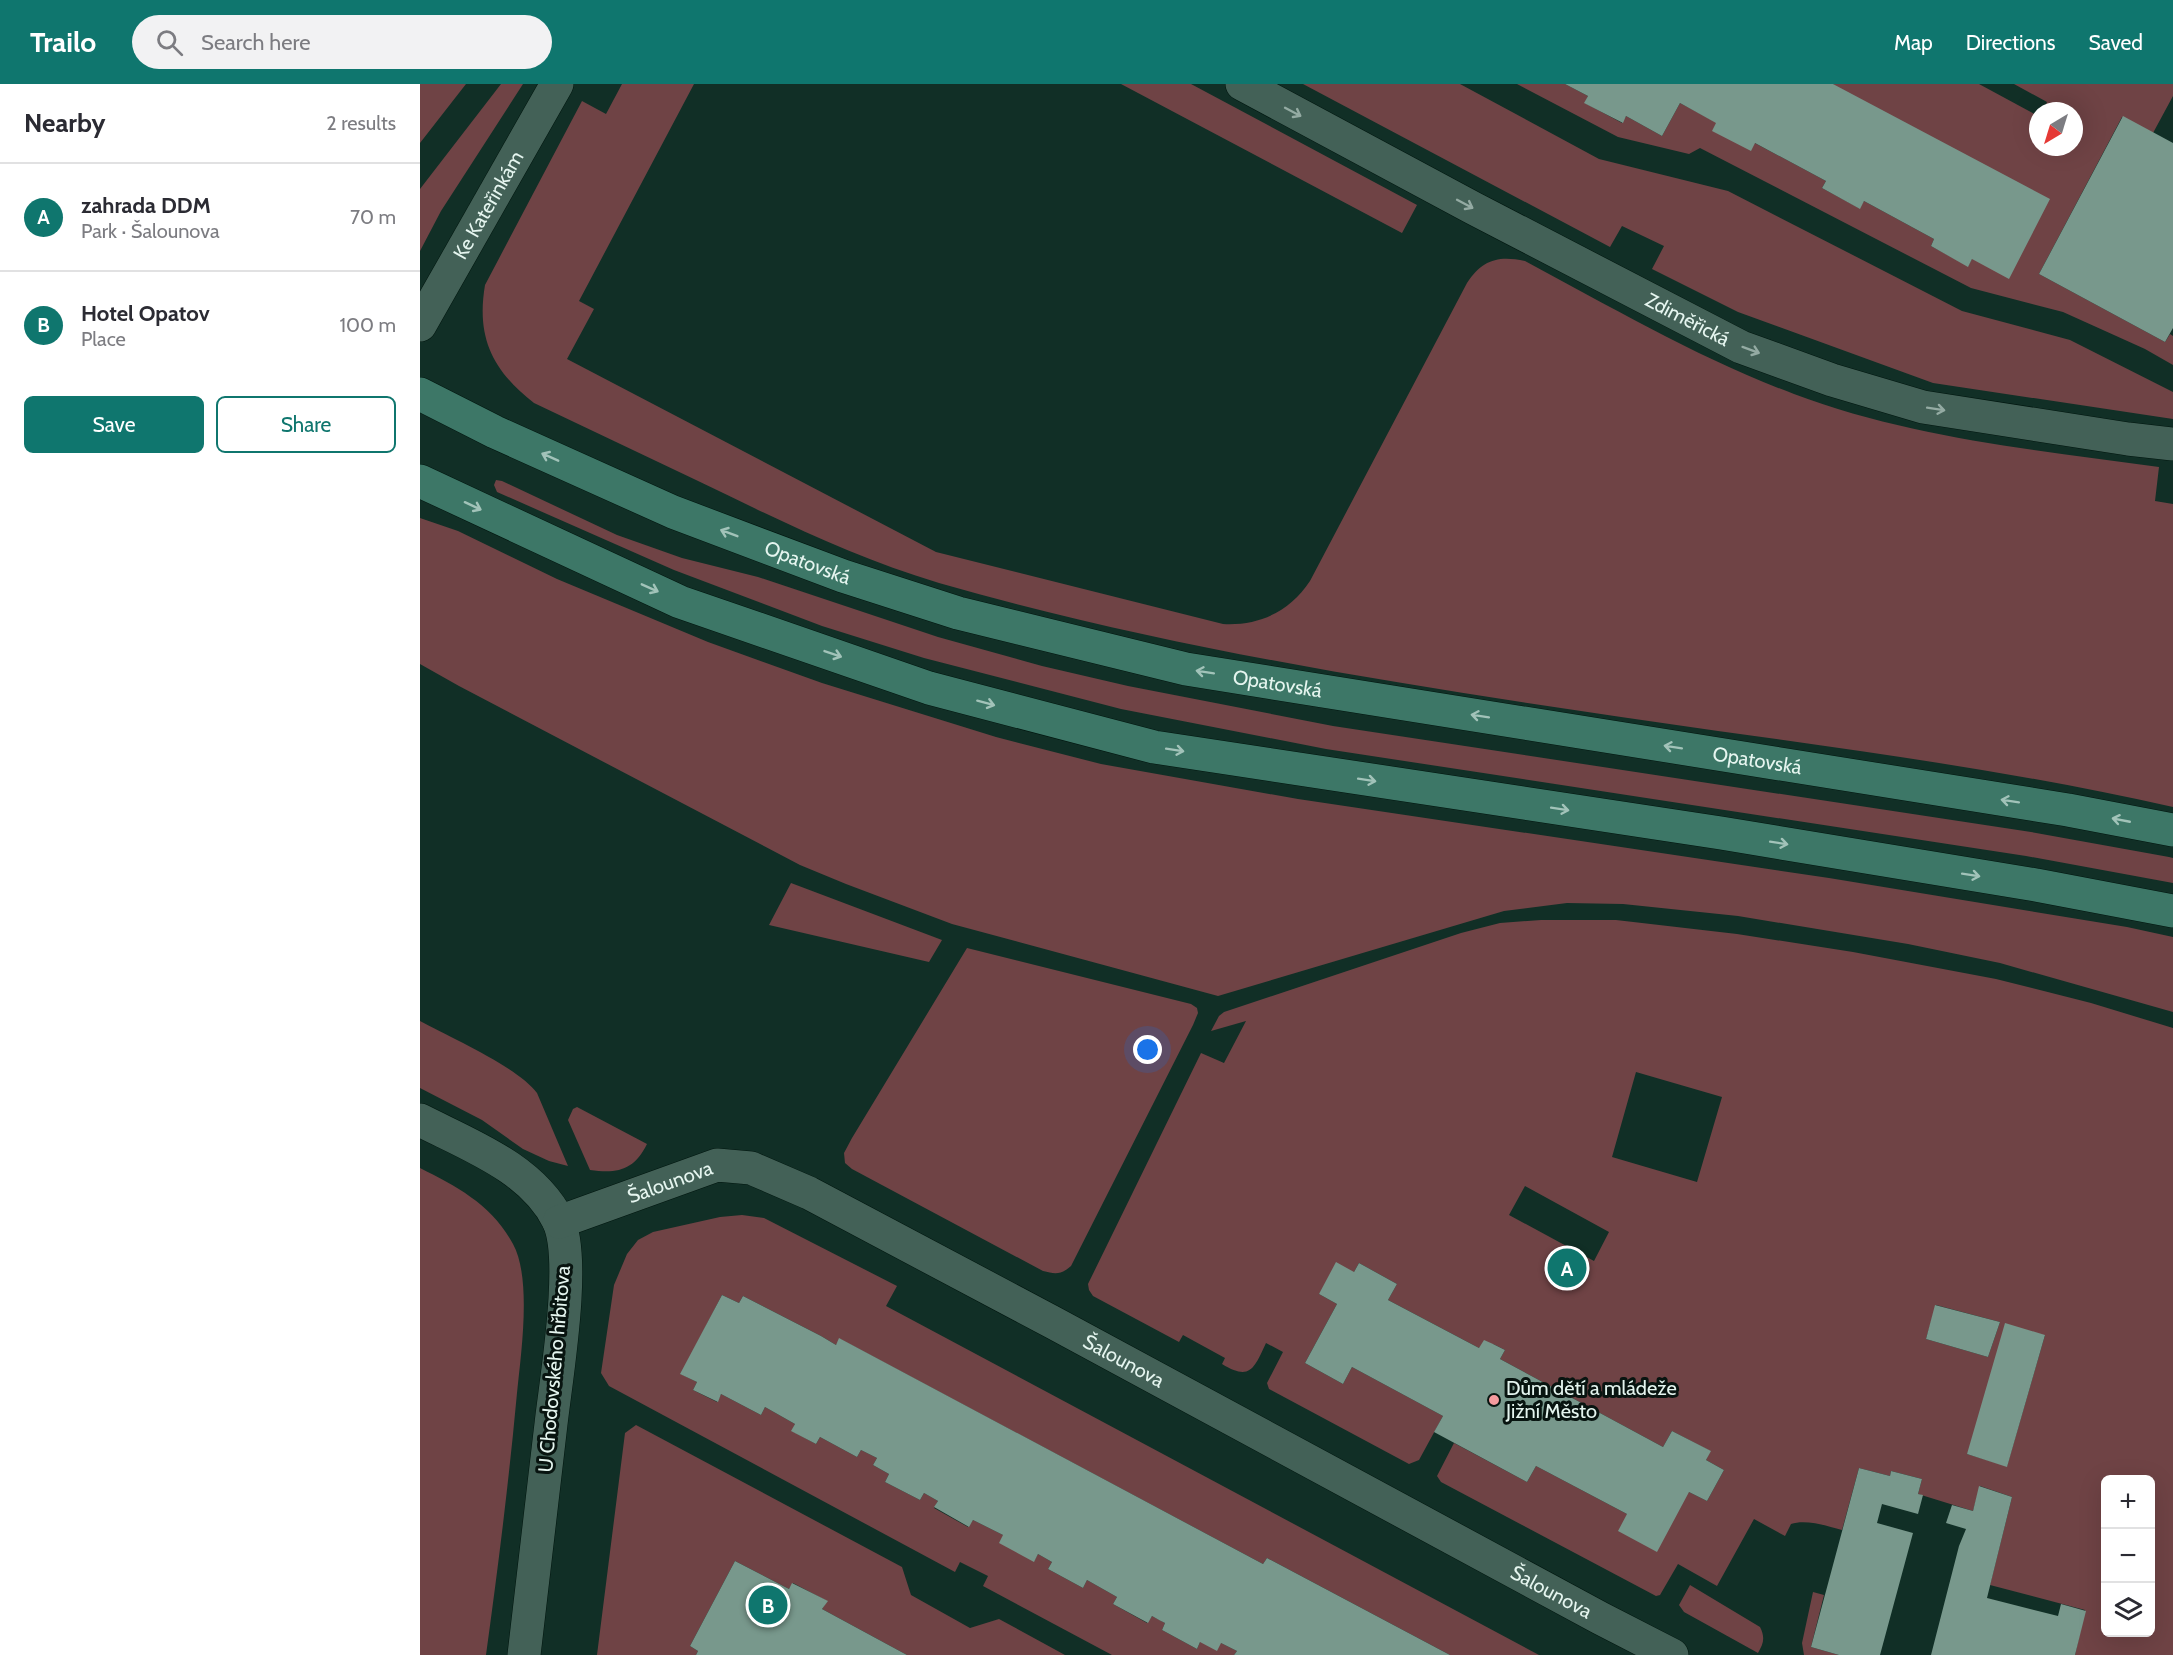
<!DOCTYPE html>
<html lang="en">
<head>
<meta charset="utf-8">
<style>
	:root { --surface:#fff; --page:#f2f2f3; --text:#2b2b33; --muted:#7c7c81; --line:#e1e1e2; --accent:#0f766e }
	body { margin:0; font-family:Cabin,sans-serif; background:var(--page); color:var(--text) }
	.controls { position:absolute; right:18px; bottom:18px; display:grid; overflow:hidden; border-radius:9px; box-shadow:0 6px 24px #0002 }
	.controls button { width:54px; height:54px; display:grid; place-items:center; padding:0; border:0; border-bottom:2px solid var(--line); background:var(--surface); color:var(--text); font:30px sans-serif }
	.compass { position:absolute; left:1609px; top:18px; width:54px; height:54px; border-radius:50%; background:var(--surface); box-shadow:0 6px 24px #0002; rotate:218deg }
	.you { position:absolute; left:728px; top:966px; width:21px; height:21px; margin:-15px; border:4px solid #fff; border-radius:50%; background:#1a73e8; box-shadow:0 0 0 9px #1a73e833 }
	.badge { display:grid; place-items:center; width:39px; height:39px; border-radius:50%; background:var(--accent); color:#fff; font-size:20px; font-weight:700 }
	.pin { position:absolute; translate:-50% -50%; border:3px solid #fff; box-shadow:0 2px 6px #0006 }
	.list { margin:0; padding:0; list-style:none }
	h2 { display:flex; justify-content:space-between; align-items:center; height:78px; margin:0; padding:0 24px; font-size:26px }
	h2 small { font-size:20px; font-weight:400; color:var(--muted) }
	.list li { display:grid; grid-template-columns:39px 1fr auto; gap:18px; align-items:center; box-sizing:border-box; height:108px; padding:0 24px; border-top:2px solid var(--line) }
	.list b { display:block; font-size:22px; white-space:nowrap }
	.list p { margin:0; font-size:20px; white-space:nowrap; color:var(--muted) }
	.list em { font-size:20px; font-style:normal; color:var(--muted) }
	.actions { display:flex; gap:12px; padding:18px 24px }
	.actions a { flex:1; padding:14px 0; border:2px solid var(--accent); border-radius:9px; text-align:center; font-size:21px; color:var(--accent) }
	.actions .main { background:var(--accent); color:#fff }
	.icon { flex:none; width:33px; height:33px; fill:none; stroke:currentColor; stroke-width:2; stroke-linecap:round; stroke-linejoin:round }
	.map { position:relative; flex:none; width:1753px; height:1571px; overflow:hidden }
	header { display:flex; align-items:center; gap:36px; box-sizing:border-box; height:84px; padding:0 30px; background:var(--accent); color:#fff }
	header strong { font-size:28px }
	nav { display:flex; gap:33px; margin-inline-start:auto; font-size:21px }
	.search { width:420px; height:54px; background:var(--page); display:flex; align-items:center; gap:15px; box-sizing:border-box; padding:0 21px; border-radius:33px; color:var(--muted); font-size:22px }
	main { display:flex }
	aside { flex:1; background:var(--surface) }
	.map>svg:first-child { display:block }
	.green { fill:#6f4345; fill-rule:evenodd }
	.building { fill:#78988c }
	.lines { fill:none; stroke-linecap:round; stroke-linejoin:round }
	.minor-casing { stroke:#00160f; stroke-width:34 }
	.tertiary-casing { stroke:#00160f; stroke-width:34 }
	.secondary-casing { stroke:#00160f; stroke-width:34 }
	.minor { stroke:#436157; stroke-width:33 }
	.tertiary { stroke:#436157; stroke-width:33 }
	.secondary { stroke:#3d7767; stroke-width:33 }
	.oneway { stroke:#94aba3 }
	.oneway2 { stroke:#a2c3b9 }
	.poi-dot { fill:#f59b9e; stroke:#081410; stroke-width:2 }
	.labels { text-anchor:middle; dominant-baseline:central; stroke-width:6; stroke-linejoin:round; paint-order:stroke }
	.street-label { font-size:20px; fill:#e5f5ef; stroke:#081410 }
	.poi-label { font-size:20px; fill:#e5f5ef; stroke:#081410; text-anchor:start }
</style>
</head>
<body>
<header>
<strong>Trailo</strong>
<div class="search"><svg class="icon" aria-label="search" viewBox="0 0 24 24"><circle cx="10" cy="10" r="6"/><path d="M15 15l6 6"/></svg>Search here</div>
<nav><a>Map</a><a>Directions</a><a>Saved</a></nav>
</header>
<main>
<aside>
<h2>Nearby<small>2 results</small></h2>
<ul class="list">
<li><span class="badge">A</span><div><b>zahrada DDM</b><p>Park · Šalounova</p></div><em>70 m</em></li>
<li><span class="badge">B</span><div><b>Hotel Opatov</b><p>Place</p></div><em>100 m</em></li>
</ul>
<div class="actions"><a class="main">Save</a><a>Share</a></div>
</aside>
<div class="map">
<svg width="1753" height="1571" viewBox="0 0 1753 1571">
	<rect width="100%" height="100%" fill="#112f26"/>
	<path class="green" d="M 0,0 L 46,0 L 0,59 Z
		M 81,0 L 103,0 L 21,127 L 0,167 L 0,105 Z
		M 202,0 L 274,0 L 159,217 L 174,225 L 147,275 L 516,468 L 803,540 C 840,542 870,527 890,497 L 1047,199 C 1062,176 1078,171 1105,177 C 1193,224 1280,275 1374,310 C 1491,354 1616,366 1739,383 L 1735,417 L 1753,420 L 1753,723 C 1603,689 1450,668 1298,647 C 1037,609 774,572 519,499 C 432,473 357,435 276,396 C 222,370 168,345 114,319 C 73,287 56,254 65,201 L 162,17 L 186,30 Z
		M 701,0 L 771,0 L 997,121 L 982,149 Z
		M 883,0 L 1040,0 L 1179,75 L 1308,107 L 1542,227 L 1650,256 L 1753,308 L 1753,335 L 1513,299 L 1318,228 L 1232,185 L 1244,162 L 1202,142 L 1190,163 Z
		M 1097,0 L 1145,0 L 1168,12 L 1165,19 L 1202,39 L 1206,32 L 1242,52 L 1260,19 L 1406,97 L 1402,104 L 1439,124 L 1444,117 L 1514,155 L 1511,162 L 1548,182 L 1552,175 L 1413,0 L 1559,0 L 1618,32 L 1618,63 L 1654,63 L 1654,27 L 1623,27 L 1627,18 L 1594,0 L 1753,0 L 1753,12 L 1733,49 L 1702,33 L 1619,190 L 1745,258 L 1750,250 L 1753,252 L 1753,281 L 1725,265 L 1643,228 L 1551,204 L 1280,64 L 1269,70 L 1198,53 Z
		M 76,396 L 82,397 L 197,451 L 262,474 L 338,493 L 518,553 L 622,582 L 708,602 L 913,642 L 1611,748 L 1749,773 L 1753,774 L 1753,799 L 1606,772 L 906,665 L 701,625 L 504,574 L 402,542 L 254,486 L 77,408 L 74,401 Z
		M 0,434 L 38,447 L 137,495 L 288,558 L 402,599 L 576,653 L 681,680 L 878,715 L 1409,794 L 1707,843 L 1753,853 L 1753,928 L 1580,879 L 1488,860 L 1318,832 L 1203,820 L 1147,819 L 1084,827 L 798,912 L 532,840 L 426,800 L 380,781 L 39,602 L 0,580 Z
		M 371,799 L 522,856 L 509,878 L 349,841 Z
		M 1121,836 L 1196,836 L 1317,850 L 1433,868 L 1576,895 L 1671,919 L 1753,944 L 1753,1571 L 1655,1571 L 1665,1526 L 1570,1501 L 1592,1413 L 1560,1402 L 1553,1427 L 1498,1410 L 1502,1395 L 1471,1387 L 1470,1392 L 1439,1384 L 1422,1446 C 1407,1442 1386,1435 1371,1440 L 1365,1452 L 1334,1435 L 1297,1502 L 1258,1480 L 1240,1511 L 1236,1512 L 1021,1398 L 1017,1392 L 1034,1359 L 1107,1398 L 1116,1382 L 1207,1430 L 1269,1408 L 1287,1417 L 1304,1386 L 1286,1376 L 1290,1367 L 1252,1347 L 1243,1363 L 1080,1275 L 1085,1266 L 1073,1260 L 1059,1264 L 968,1216 L 977,1200 L 939,1179 L 934,1188 L 899,1210 L 917,1220 L 885,1279 L 923,1300 L 932,1283 L 1023,1332 L 999,1376 L 989,1380 L 849,1305 L 847,1299 L 863,1268 L 846,1259 C 834,1285 830,1297 802,1280 L 805,1274 L 763,1251 L 759,1258 L 673,1212 L 669,1206 L 668,1200 L 781,969 L 804,979 L 826,937 L 791,947 L 799,932 L 804,928 L 1041,849 L 1080,839 ZM 1216,988 L 1302,1013 L 1277,1098 L 1192,1073 ZM 1105,1102 L 1189,1148 L 1174,1177 L 1089,1131 ZM 1516,1221 L 1580,1238 L 1568,1273 L 1506,1255 ZM 1625,1251 L 1587,1382 L 1547,1370 ZM 1686,1396 L 1730,1396 L 1730,1548 L 1686,1548 Z
		M 547,864 L 771,920 L 777,924 L 778,929 L 773,941 L 651,1182 C 641,1191 635,1190 623,1187 L 432,1085 L 425,1079 L 424,1069 L 432,1054 Z
		M 0,937 C 31,954 98,983 117,1009 L 148,1082 L 129,1077 L 103,1065 L 62,1036 L 0,1004 Z
		M 157,1023 L 227,1060 C 214,1086 198,1090 170,1086 L 148,1036 L 153,1025 Z
		M 0,1084 C 38,1103 72,1121 93,1160 C 112,1195 101,1269 97,1309 C 89,1396 78,1484 66,1571 L 0,1571 Z
		M 322,1131 L 344,1134 L 477,1202 L 466,1222 L 1119,1571 L 1030,1571 L 847,1474 L 843,1480 L 420,1255 L 416,1261 L 401,1252 L 323,1212 L 319,1219 L 302,1211 L 261,1290 L 277,1298 L 273,1306 L 297,1318 L 301,1310 L 341,1331 L 345,1323 L 375,1340 L 372,1347 L 396,1360 L 400,1353 L 437,1373 L 441,1366 L 457,1374 L 453,1381 L 469,1390 L 465,1398 L 500,1416 L 504,1409 L 518,1417 L 514,1424 L 548,1443 L 553,1436 L 583,1451 L 614,1477 L 618,1470 L 632,1478 L 628,1485 L 663,1504 L 667,1496 L 697,1513 L 693,1520 L 727,1539 L 732,1532 L 745,1539 L 742,1546 L 777,1565 L 780,1558 L 801,1559 L 817,1567 L 814,1571 L 692,1571 L 563,1502 L 568,1492 L 540,1478 L 535,1488 L 189,1302 L 181,1289 L 194,1201 L 207,1170 L 218,1156 L 233,1148 L 300,1133 Z
		M 216,1341 L 482,1483 L 491,1511 L 550,1544 L 579,1535 L 645,1571 L 487,1571 L 402,1525 L 407,1517 L 373,1499 L 369,1505 L 315,1477 L 270,1562 L 278,1567 L 276,1571 L 177,1571 L 205,1349 Z
		M 1270,1501 L 1340,1543 C 1345,1553 1344,1559 1338,1569 L 1264,1528 L 1259,1521 Z
		M 1393,1508 L 1404,1511 L 1391,1563 L 1419,1571 L 1384,1571 L 1382,1559 Z"/>
	<path class="building" d="M 1145,0 L 1413,0 L 1630,115 L 1589,195 L 1552,175 L 1548,183 L 1511,162 L 1514,155 L 1444,117 L 1440,125 L 1402,104 L 1406,97 L 1335,59 L 1331,67 L 1292,47 L 1296,39 L 1260,19 L 1242,52 L 1206,32 L 1203,39 L 1164,19 L 1168,12 Z
		M 1703,32 L 1753,59 L 1753,244 L 1745,258 L 1619,190 Z
		M 916,1178 L 934,1188 L 939,1179 L 977,1200 L 968,1216 L 1059,1264 L 1064,1256 L 1073,1260 L 1085,1266 L 1080,1275 L 1243,1363 L 1252,1347 L 1291,1367 L 1286,1376 L 1304,1386 L 1287,1417 L 1269,1408 L 1237,1468 L 1198,1447 L 1207,1430 L 1116,1382 L 1107,1398 L 1014,1348 L 1023,1332 L 932,1283 L 923,1300 L 885,1279 L 917,1220 L 899,1210 Z
		M 302,1211 L 319,1219 L 323,1212 L 401,1252 L 416,1261 L 419,1254 L 843,1480 L 847,1474 L 1030,1571 L 814,1571 L 817,1567 L 801,1559 L 797,1567 L 780,1558 L 777,1565 L 742,1546 L 745,1539 L 739,1536 L 732,1532 L 728,1539 L 693,1520 L 697,1513 L 667,1496 L 663,1504 L 628,1485 L 632,1478 L 618,1470 L 614,1478 L 579,1459 L 583,1451 L 553,1436 L 549,1443 L 514,1423 L 518,1417 L 504,1409 L 500,1416 L 465,1398 L 469,1390 L 453,1381 L 457,1374 L 441,1366 L 437,1373 L 400,1353 L 396,1360 L 371,1347 L 375,1340 L 345,1323 L 341,1331 L 301,1310 L 298,1318 L 273,1306 L 277,1298 L 260,1290 Z
		M 1515,1221 L 1580,1238 L 1568,1273 L 1506,1255 Z
		M 1585,1239 L 1625,1251 L 1587,1383 L 1547,1370 Z
		M 1439,1384 L 1470,1392 L 1471,1387 L 1502,1395 L 1498,1410 L 1503,1411 L 1498,1430 L 1462,1420 L 1457,1439 L 1493,1449 L 1460,1571 L 1419,1571 L 1391,1563 Z
		M 1559,1402 L 1592,1413 L 1567,1514 L 1638,1532 L 1641,1520 L 1666,1527 L 1655,1571 L 1511,1571 L 1539,1462 L 1546,1445 L 1526,1439 L 1532,1421 L 1553,1427 Z
		M 315,1477 L 369,1505 L 372,1499 L 408,1517 L 402,1525 L 487,1571 L 276,1571 L 278,1567 L 270,1562 Z"/>
	<g class="lines">
		<g class="minor-casing">
			<g id="minor">
				<path id="s1" d="M 822,0 L 1053,124 L 1321,263 L 1412,296 L 1503,323 L 1708,355 L 1753,360"/>
				<path d="M 0,1036 C 49,1061 112,1084 138,1136 C 157,1174 136,1295 131,1340 C 122,1417 113,1494 104,1571"/>
				<path id="s2" d="M 139,1138 L 297,1081 L 331,1084 L 389,1109 L 634,1239 L 1180,1534 L 1252,1571"/>
			</g>
		</g>
		<g class="tertiary-casing">
			<g id="tertiary">
				<path id="s3" d="M 0,241 L 137,0"/>
			</g>
		</g>
		<g class="secondary-casing">
			<g id="secondary">
				<path id="s4" d="M 0,310 L 75,348 L 253,428 L 423,492 L 538,529 L 766,585 L 1648,726 L 1753,746"/>
				<path d="M 0,397 L 260,518 L 509,604 L 734,663 L 1301,749 L 1616,801 L 1753,827"/>
			</g>
		</g>
		<use href="#minor" class="minor"/>
		<use href="#tertiary" class="tertiary"/>
		<use href="#secondary" class="secondary"/>
	</g>
	<defs><path id="oneway-shaft" d="M-6 0H5M1.5-3L5.5 0L1.5 3" fill="none" stroke-width="1.6" stroke-linecap="round" stroke-linejoin="round" transform="scale(1.5)"/></defs>
	<g class="oneway">
		<use href="#oneway-shaft" transform="translate(873 28) rotate(28)"/>
		<use href="#oneway-shaft" transform="translate(1045 120) rotate(28)"/>
		<use href="#oneway-shaft" transform="translate(1331 266) rotate(20)"/>
		<use href="#oneway-shaft" transform="translate(1516 325) rotate(9)"/>
	</g>
	<g class="oneway2">
		<use href="#oneway-shaft" transform="translate(130 373) rotate(-156)"/>
		<use href="#oneway-shaft" transform="translate(53 422) rotate(25)"/>
		<use href="#oneway-shaft" transform="translate(309 449) rotate(-159)"/>
		<use href="#oneway-shaft" transform="translate(230 504) rotate(24)"/>
		<use href="#oneway-shaft" transform="translate(413 570) rotate(19)"/>
		<use href="#oneway-shaft" transform="translate(785 588) rotate(-171)"/>
		<use href="#oneway-shaft" transform="translate(566 619) rotate(15)"/>
		<use href="#oneway-shaft" transform="translate(1060 632) rotate(-171)"/>
		<use href="#oneway-shaft" transform="translate(1253 663) rotate(-171)"/>
		<use href="#oneway-shaft" transform="translate(755 666) rotate(9)"/>
		<use href="#oneway-shaft" transform="translate(947 696) rotate(9)"/>
		<use href="#oneway-shaft" transform="translate(1590 717) rotate(-171)"/>
		<use href="#oneway-shaft" transform="translate(1140 725) rotate(9)"/>
		<use href="#oneway-shaft" transform="translate(1701 736) rotate(-169)"/>
		<use href="#oneway-shaft" transform="translate(1359 759) rotate(9)"/>
		<use href="#oneway-shaft" transform="translate(1551 791) rotate(9)"/>
	</g>
	<circle class="poi-dot" cx="1074" cy="1316" r="6"/>
	<g class="labels">
		<g class="street-label">
			<text stroke="none"><textPath href="#s3" startOffset="138">Ke Kateřinkám</textPath></text>
			<text stroke="none"><textPath href="#s1" startOffset="504">Zdiměřická</textPath></text>
			<text stroke="none"><textPath href="#s4" startOffset="423">Opatovská</textPath></text>
			<text stroke="none"><textPath href="#s4" startOffset="909">Opatovská</textPath></text>
			<text stroke="none"><textPath href="#s4" startOffset="1395">Opatovská</textPath></text>
			<text stroke="none"><textPath href="#s2" startOffset="118">Šalounova</textPath></text>
			<text stroke="none"><textPath href="#s2" startOffset="622">Šalounova</textPath></text>
			<text transform="translate(134 1285) rotate(-85)">U Chodovského hřbitova</text>
			<text stroke="none"><textPath href="#s2" startOffset="1108">Šalounova</textPath></text>
		</g>
		<g class="poi-label">
			<text x="1086" y="1304">Dům dětí a mládeže<tspan x="1086" dy="23">Jižní Město</tspan></text>
		</g>
	</g>
</svg>
<div class="controls">
<button>+</button>
<button>−</button>
<button><svg class="icon" aria-label="layers" viewBox="0 0 24 24"><path d="M12 4l9 5-9 5-9-5zM3 14l9 5 9-5"/></svg></button>
</div>
<svg class="compass" viewBox="-18 -18 36 36"><path d="M0-13l5 13h-10z" fill="#e53935"/><path d="M0 13l5-13h-10z" fill="#7c7c81"/></svg>
<div class="you"></div>
<div class="pin badge" style="left:1147px;top:1184px">A</div>
<div class="pin badge" style="left:348px;top:1521px">B</div>
</div>
</main>
</body>
</html>
